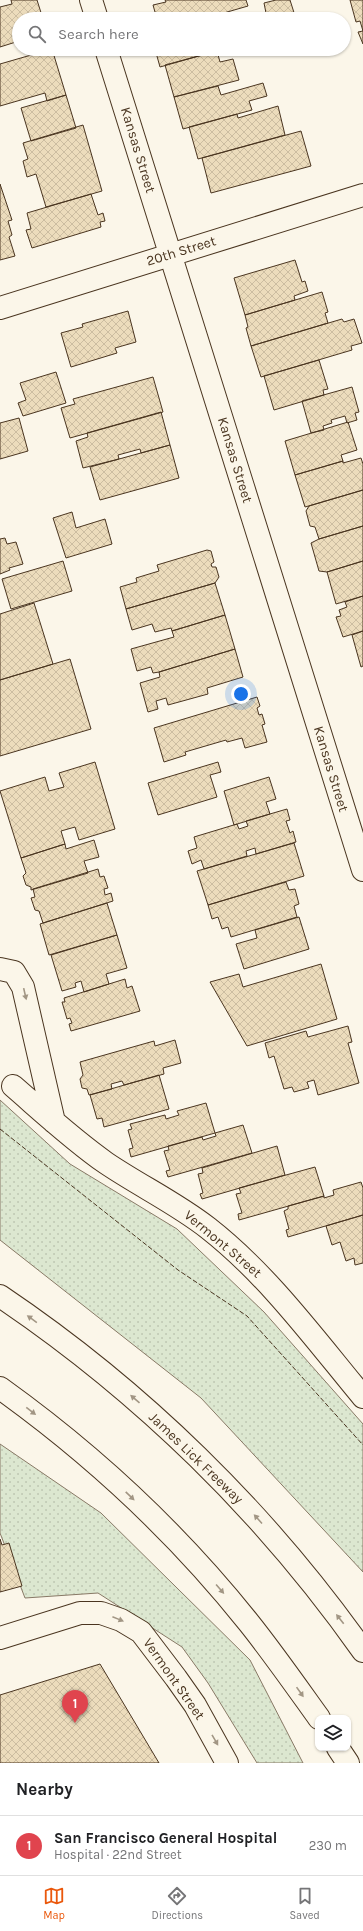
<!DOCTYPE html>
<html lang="en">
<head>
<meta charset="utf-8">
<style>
	:root { --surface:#fff; --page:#f2f2f2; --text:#202124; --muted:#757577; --line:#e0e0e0; --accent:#ea580c }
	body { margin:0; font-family:Karla,sans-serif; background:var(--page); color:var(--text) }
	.controls { position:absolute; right:12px; bottom:12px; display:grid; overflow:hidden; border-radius:8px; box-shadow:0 1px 3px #0004 }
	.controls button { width:36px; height:36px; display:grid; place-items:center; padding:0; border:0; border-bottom:1px solid var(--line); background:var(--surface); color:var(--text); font:20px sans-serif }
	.you { position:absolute; left:241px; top:694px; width:14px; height:14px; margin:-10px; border:3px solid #fff; border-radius:50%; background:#1a73e8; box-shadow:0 0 0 6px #1a73e833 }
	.badge { display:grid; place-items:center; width:26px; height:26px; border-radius:50%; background:var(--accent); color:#fff; font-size:13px; font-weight:700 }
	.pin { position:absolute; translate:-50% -33px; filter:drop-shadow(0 1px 2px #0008) }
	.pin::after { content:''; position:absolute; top:21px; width:14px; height:12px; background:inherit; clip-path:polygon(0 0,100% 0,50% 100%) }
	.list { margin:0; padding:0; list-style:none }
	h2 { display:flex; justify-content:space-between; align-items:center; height:52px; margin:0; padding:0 16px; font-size:17px }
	h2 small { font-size:13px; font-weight:400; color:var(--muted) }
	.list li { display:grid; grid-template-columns:26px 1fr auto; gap:12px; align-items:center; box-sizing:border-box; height:60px; padding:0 16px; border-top:1px solid var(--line) }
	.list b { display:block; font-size:15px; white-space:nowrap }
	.list p { margin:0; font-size:13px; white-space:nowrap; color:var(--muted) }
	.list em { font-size:13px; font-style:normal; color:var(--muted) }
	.icon { flex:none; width:22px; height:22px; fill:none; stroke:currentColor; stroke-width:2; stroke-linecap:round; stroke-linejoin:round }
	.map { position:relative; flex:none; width:363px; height:1763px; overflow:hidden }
	.search { position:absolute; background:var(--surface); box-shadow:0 1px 3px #0004; left:12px; right:12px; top:12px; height:44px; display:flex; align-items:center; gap:10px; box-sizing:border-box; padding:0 14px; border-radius:22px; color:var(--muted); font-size:15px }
	.sheet { height:112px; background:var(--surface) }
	nav { display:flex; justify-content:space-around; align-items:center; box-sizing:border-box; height:56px; border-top:1px solid var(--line); background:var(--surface); font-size:11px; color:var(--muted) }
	nav a { display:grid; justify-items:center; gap:2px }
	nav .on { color:var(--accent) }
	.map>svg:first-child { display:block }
	.grass { fill:url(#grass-dots); stroke:#887966 }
	.building { fill:url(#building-cross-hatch); stroke:#4a3520 }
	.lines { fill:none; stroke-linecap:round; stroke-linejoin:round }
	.street-casing { stroke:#4a3520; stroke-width:24 }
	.highway-casing { stroke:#4a3520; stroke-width:24 }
	.street { stroke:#fbf6e9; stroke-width:22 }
	.highway { stroke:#fbf6e9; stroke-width:22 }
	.fence { stroke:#4a3520; stroke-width:1; stroke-dasharray:5 2; stroke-linecap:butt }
	.oneway { fill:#a29684 }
	.labels { text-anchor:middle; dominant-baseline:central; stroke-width:3; stroke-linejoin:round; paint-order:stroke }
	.street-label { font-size:14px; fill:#4a3520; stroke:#fbf6e9 }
</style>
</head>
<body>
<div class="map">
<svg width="363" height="1763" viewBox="0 0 363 1763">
	<defs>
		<pattern id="grass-dots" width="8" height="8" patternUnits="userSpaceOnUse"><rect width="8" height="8" fill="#dce7d0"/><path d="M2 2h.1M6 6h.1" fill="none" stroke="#bec7b2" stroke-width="1.8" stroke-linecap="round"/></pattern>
		<pattern id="building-cross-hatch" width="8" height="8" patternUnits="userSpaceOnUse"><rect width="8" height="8" fill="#ecdcbc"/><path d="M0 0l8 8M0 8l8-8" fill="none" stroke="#ccbda1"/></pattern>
	</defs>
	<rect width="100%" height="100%" fill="#fbf6e9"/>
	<path class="grass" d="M 0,1100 L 70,1164 L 177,1229 L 264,1312 L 363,1424 L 363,1572 L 201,1398 L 0,1240 Z
		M 0,1444 L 101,1513 L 250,1660 L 303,1763 L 257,1763 L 208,1683 L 182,1647 L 98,1593 L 25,1598 L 0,1533 Z"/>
	<path class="building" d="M 11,0 L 37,0 L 43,19 L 19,19 L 19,41 L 0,47 L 0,7 L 12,4 Z
		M 165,0 L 246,0 L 248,6 L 203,19 L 157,19 L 153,5 L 166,2 Z
		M 276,0 L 290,0 L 296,19 L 248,19 L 266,13 L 264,3 Z
		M 350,0 L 363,0 L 363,44 L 358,32 L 363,31 L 360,21 L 356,22 Z
		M 52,49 L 66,95 L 47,101 L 45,93 L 0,106 L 0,64 Z
		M 155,49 L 205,49 L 206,54 L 160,67 Z
		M 217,51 L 220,62 L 233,59 L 239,80 L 174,97 L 165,65 Z
		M 263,83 L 267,96 L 249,101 L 252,110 L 183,129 L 174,97 L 218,86 L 221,95 Z
		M 66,95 L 76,128 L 31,141 L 21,108 Z
		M 278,106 L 285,135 L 198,159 L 189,127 L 237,114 L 238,118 Z
		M 83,125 L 102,191 L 46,207 L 36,174 L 27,177 L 23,161 L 28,159 L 23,143 Z
		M 301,131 L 311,166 L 211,193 L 202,158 Z
		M 0,184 L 12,220 L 8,221 L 12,235 L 9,237 L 15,256 L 0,260 Z
		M 91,194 L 98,215 L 103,213 L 105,221 L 100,222 L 101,227 L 32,248 L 26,230 L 31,229 L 27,213 Z
		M 295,260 L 302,282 L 305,281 L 308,291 L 294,296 L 295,300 L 245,315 L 234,278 Z
		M 322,292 L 328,312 L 325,313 L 328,323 L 251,346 L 246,328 L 248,327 L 245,315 Z
		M 128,311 L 136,342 L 115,348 L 117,353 L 71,367 L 61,333 L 83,327 L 82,324 Z
		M 342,319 L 344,322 L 354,319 L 362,343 L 351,346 L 352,350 L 261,377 L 251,346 Z
		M 319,360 L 328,389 L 323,390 L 324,395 L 274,410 L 264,376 Z
		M 56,372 L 66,403 L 23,416 L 18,403 L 26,400 L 20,383 Z
		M 153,377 L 163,412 L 70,438 L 61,408 L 75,404 L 73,399 Z
		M 352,387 L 359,412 L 355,413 L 357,420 L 347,423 L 345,416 L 331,420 L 332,423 L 323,426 L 324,430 L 311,433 L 302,401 Z
		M 161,412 L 170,445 L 141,453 L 140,449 L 118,455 L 119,459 L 83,468 L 76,441 L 88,437 L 87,433 Z
		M 19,418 L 28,451 L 0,459 L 0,423 Z
		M 348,422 L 357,450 L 341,455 L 343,461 L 295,475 L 285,441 Z
		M 170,445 L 179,478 L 100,500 L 90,467 Z
		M 361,458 L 363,464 L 363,490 L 305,507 L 295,475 L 343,461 L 343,463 Z
		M 363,490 L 363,526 L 319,539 L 315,527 L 310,526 L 306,511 L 309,506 Z
		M 72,512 L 76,528 L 105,519 L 112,544 L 66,558 L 53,518 Z
		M 363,526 L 363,561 L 327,572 L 319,571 L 311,543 L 319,539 Z
		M 5,538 L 7,544 L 16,542 L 23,564 L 9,568 L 10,570 L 0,574 L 0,539 Z
		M 207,550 L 211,551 L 214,562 L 211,564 L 212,567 L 216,567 L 219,577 L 215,583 L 126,609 L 120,587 L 137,582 L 136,578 L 159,571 L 157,565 Z
		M 63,561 L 72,591 L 11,609 L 2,579 Z
		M 363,561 L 363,596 L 336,604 L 327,572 Z
		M 215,583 L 225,615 L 172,631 L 171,628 L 155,632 L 152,624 L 132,630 L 126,609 Z
		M 363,596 L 363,631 L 343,637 L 336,617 L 341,616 L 339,610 L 347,607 L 345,602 Z
		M 34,603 L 53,664 L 0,680 L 0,614 Z
		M 225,615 L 235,649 L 159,672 L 153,673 L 151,667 L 137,671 L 131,649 L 174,637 L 172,631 Z
		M 363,631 L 363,666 L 361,667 L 352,635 Z
		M 235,649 L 243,677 L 207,688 L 208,694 L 168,705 L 166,698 L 156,701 L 158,709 L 148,712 L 140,683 L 160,677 L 159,672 Z
		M 70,659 L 91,729 L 0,756 L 0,680 Z
		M 257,697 L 260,706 L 257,708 L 259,715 L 262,714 L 265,724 L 262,725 L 267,742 L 245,748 L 242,738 L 227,742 L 226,740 L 185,752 L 186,755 L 164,762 L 154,728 Z
		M 95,762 L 115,829 L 79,840 L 75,827 L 61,831 L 65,844 L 21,858 L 0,791 L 45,777 L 49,791 L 64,787 L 59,773 Z
		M 218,762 L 221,772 L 210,775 L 217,797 L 158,815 L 148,783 Z
		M 269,777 L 276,799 L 266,802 L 270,814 L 234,825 L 224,791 Z
		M 287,809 L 290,820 L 286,821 L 290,833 L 293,831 L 296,842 L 256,854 L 255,848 L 246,851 L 247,856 L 204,869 L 201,860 L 192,864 L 188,851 L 197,848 L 194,837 L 237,824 L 239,829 L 248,826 L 246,821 Z
		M 94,840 L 99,857 L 84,861 L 88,873 L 31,890 L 31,887 L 26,885 L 23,876 L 26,873 L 21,858 L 65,844 L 66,849 Z
		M 294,843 L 304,876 L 208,905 L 197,871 Z
		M 98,869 L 100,877 L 104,876 L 108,888 L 104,889 L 105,895 L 111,893 L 113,901 L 43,923 L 39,911 L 35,910 L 31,898 L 35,897 L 33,889 Z
		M 286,882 L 289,890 L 295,889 L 299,904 L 294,906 L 297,917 L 231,937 L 228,927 L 222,929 L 218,917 L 212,919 L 208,905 Z
		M 107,903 L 117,935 L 49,955 L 40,924 Z
		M 299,917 L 309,949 L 244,969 L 236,944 L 257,938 L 255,930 Z
		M 117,935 L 127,968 L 106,974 L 109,984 L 84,992 L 81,981 L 75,983 L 76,987 L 62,991 L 51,955 Z
		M 321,964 L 337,1019 L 247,1046 L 210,982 L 239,974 L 243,987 Z
		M 125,979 L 127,988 L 132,986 L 140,1011 L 71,1031 L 69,1024 L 72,1023 L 70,1018 L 67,1019 L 62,1002 L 65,1002 L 64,998 Z
		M 348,1026 L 352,1042 L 348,1043 L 359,1083 L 318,1095 L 314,1080 L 307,1082 L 309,1088 L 294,1092 L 292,1087 L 284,1089 L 274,1056 L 269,1058 L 265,1043 L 306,1031 L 308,1037 Z
		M 175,1040 L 181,1063 L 163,1068 L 164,1074 L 124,1085 L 122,1081 L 111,1084 L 112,1089 L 89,1095 L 87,1089 L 82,1088 L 80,1079 L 83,1075 L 80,1062 L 154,1041 L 155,1046 Z
		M 159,1075 L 169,1109 L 104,1127 L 102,1118 L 97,1119 L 90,1095 Z
		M 206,1103 L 215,1133 L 131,1157 L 129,1149 L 133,1148 L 128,1130 L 132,1129 L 130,1124 L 165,1115 L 166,1119 L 179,1115 L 177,1111 Z
		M 243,1125 L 252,1153 L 168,1177 L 166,1171 L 170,1170 L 164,1151 L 169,1150 L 168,1146 L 202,1137 L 203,1140 L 216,1136 L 215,1133 Z
		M 277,1146 L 285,1175 L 202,1199 L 200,1194 L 203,1193 L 198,1174 L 203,1173 L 202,1168 Z
		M 315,1167 L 324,1196 L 239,1220 L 238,1214 L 242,1213 L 236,1194 L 241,1193 L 239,1188 Z
		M 361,1182 L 363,1188 L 363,1215 L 288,1237 L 286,1230 L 289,1229 L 284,1211 L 288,1209 L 288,1206 L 324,1196 L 324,1198 L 334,1195 L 333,1190 Z
		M 363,1215 L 363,1263 L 355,1265 L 354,1258 L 346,1261 L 340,1242 L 332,1245 L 326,1226 Z
		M 0,1539 L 2,1545 L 9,1543 L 22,1586 L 0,1592 Z
		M 100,1664 L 159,1763 L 0,1763 L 0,1695 Z"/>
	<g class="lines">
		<g class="street-casing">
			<path id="street" d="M 91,0 L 97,19
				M 106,49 L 363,870
				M 0,308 L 363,195
				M 0,969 L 14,972 L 23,987 L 54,1122
				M 13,1086 C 43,1112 73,1140 106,1163 C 140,1186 176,1203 208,1228 C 268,1275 314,1338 363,1397
				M 0,1638 L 80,1613 L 101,1613 L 121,1620 L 141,1632 L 176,1678 L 195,1705 L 227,1763"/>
		</g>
		<g class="highway-casing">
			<path id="highway" d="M 0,1296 C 141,1391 265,1512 363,1651
				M 0,1388 C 92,1454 178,1534 249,1623 C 273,1653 296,1686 319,1718
				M 338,1748 L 348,1763"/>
		</g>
		<use href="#street" class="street"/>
		<use href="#highway" class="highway"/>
		<path class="fence" d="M 0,1129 L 178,1270 L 247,1316 L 363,1445"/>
	</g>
	<defs><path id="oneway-solid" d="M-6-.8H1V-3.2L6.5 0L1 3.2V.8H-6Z"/></defs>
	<g class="oneway">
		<use href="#oneway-solid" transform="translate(25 994) rotate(77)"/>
		<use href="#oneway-solid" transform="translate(32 1319) rotate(-144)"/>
		<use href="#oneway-solid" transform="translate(135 1399) rotate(-139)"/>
		<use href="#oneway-solid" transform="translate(31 1411) rotate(38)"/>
		<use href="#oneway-solid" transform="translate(130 1496) rotate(44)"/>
		<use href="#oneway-solid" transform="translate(258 1519) rotate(-132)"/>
		<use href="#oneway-solid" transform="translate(220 1589) rotate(49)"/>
		<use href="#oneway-solid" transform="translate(118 1619) rotate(22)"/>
		<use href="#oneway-solid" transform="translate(340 1619) rotate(-128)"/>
		<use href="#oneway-solid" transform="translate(300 1692) rotate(55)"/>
		<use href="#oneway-solid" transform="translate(215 1740) rotate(60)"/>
	</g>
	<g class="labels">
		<g class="street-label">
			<text transform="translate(138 150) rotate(73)">Kansas Street</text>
			<text transform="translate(181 251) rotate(-17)">20th Street</text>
			<text transform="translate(235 460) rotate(73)">Kansas Street</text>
			<text transform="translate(331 769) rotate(73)">Kansas Street</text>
			<text transform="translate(223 1244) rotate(40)">Vermont Street</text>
			<text transform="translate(196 1458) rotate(44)">James Lick Freeway</text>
			<text transform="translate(174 1679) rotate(55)">Vermont Street</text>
		</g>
	</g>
</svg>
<div class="controls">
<button><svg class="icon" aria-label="layers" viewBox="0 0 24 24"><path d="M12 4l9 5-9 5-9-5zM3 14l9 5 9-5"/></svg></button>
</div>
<div class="you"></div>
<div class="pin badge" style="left:75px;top:1723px;background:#e0444e">1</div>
<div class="search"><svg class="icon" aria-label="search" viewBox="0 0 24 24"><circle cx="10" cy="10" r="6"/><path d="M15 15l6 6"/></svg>Search here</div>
</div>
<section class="sheet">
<h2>Nearby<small></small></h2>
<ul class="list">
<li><span class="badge" style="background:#e0444e">1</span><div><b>San Francisco General Hospital</b><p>Hospital · 22nd Street</p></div><em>230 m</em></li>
</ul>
</section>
<nav>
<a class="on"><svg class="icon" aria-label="map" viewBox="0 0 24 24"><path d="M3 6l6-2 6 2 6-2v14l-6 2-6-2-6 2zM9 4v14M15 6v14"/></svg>Map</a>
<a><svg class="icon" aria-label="directions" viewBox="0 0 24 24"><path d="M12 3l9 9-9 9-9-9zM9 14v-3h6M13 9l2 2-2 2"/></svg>Directions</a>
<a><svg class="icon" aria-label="saved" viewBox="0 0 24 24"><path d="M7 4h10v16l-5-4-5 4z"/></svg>Saved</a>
</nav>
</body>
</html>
